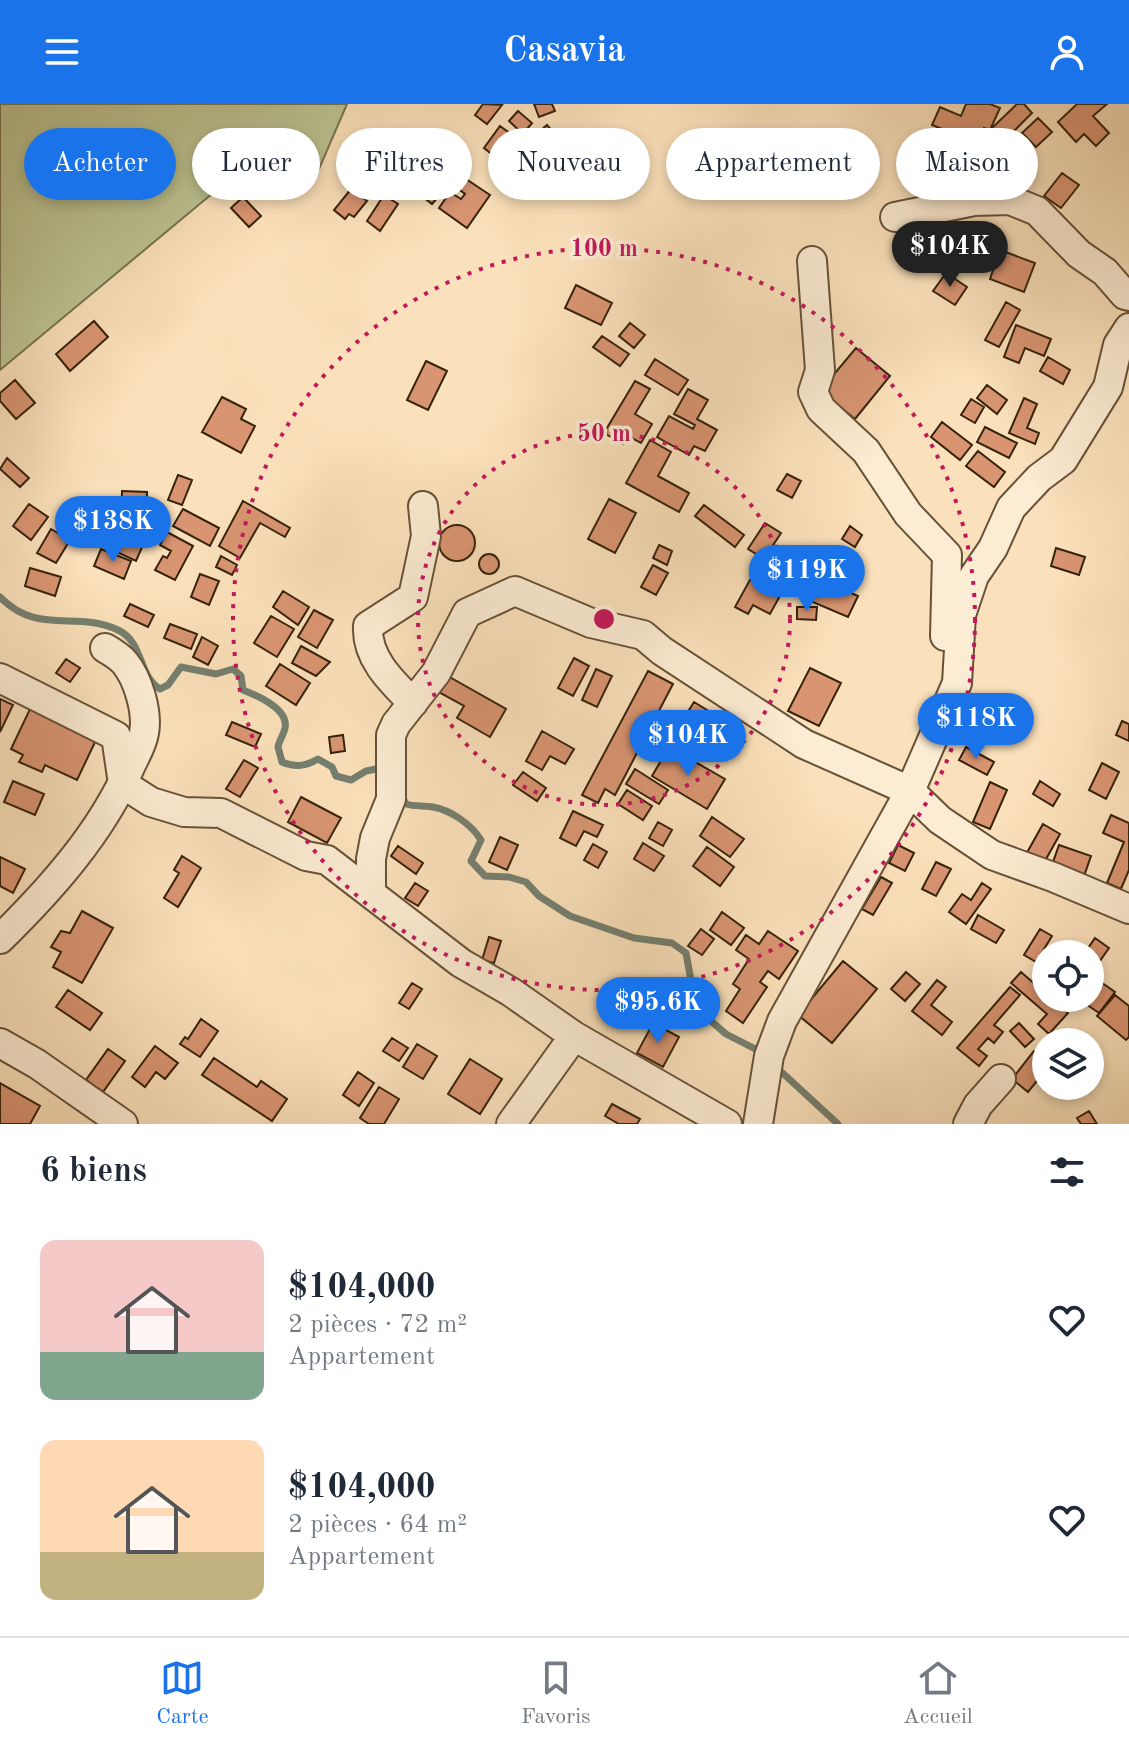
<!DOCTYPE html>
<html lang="fr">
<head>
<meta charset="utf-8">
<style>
  :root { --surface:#fff; --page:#f2f2f3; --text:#1f2937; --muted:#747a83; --line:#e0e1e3; --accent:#1a73e8 }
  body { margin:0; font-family:"Old Standard TT",serif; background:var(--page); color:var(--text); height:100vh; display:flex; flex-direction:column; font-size:30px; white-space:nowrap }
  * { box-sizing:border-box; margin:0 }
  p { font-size:26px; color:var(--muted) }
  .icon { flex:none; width:44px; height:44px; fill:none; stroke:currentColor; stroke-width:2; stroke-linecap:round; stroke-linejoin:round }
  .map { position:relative; height:1020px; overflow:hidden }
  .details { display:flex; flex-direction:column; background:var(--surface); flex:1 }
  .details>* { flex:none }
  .guide { position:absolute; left:24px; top:24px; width:1082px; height:72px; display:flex; gap:16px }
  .controls { position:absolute; left:1032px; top:836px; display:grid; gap:16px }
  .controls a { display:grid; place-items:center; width:72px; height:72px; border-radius:50%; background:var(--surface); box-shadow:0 4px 12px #0003; font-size:40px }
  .price { position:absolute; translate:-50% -68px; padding:0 18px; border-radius:28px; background:var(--accent); color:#fff; font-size:26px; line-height:52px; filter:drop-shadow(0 2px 4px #0008) }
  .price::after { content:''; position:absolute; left:50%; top:48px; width:24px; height:18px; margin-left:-12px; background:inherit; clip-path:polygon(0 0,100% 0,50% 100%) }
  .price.current { background:#222; color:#fff }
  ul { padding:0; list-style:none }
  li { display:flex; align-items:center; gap:24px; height:200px; padding:0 40px }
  li span { display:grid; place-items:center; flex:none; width:224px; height:160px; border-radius:16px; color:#555 }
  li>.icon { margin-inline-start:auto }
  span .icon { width:96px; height:96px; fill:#fffc; stroke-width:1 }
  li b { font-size:34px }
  h2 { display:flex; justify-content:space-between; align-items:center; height:96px; padding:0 40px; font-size:34px }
  .tag { padding:0 28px; border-radius:36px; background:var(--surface); box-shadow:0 4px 12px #0003; font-size:28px; line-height:72px }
  .tag.current { background:var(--accent); color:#fff }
  header { display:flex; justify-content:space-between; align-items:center; height:104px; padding:0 40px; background:var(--accent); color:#fff; font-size:36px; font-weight:800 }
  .menu { display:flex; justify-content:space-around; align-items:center; height:112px; border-top:2px solid var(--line); background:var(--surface); font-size:22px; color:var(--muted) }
  .menu a { display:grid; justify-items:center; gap:4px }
  .menu .current { color:var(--accent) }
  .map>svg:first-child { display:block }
</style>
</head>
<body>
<header><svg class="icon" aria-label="menu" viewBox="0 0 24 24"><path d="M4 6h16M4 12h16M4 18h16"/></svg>Casavia<svg class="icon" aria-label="person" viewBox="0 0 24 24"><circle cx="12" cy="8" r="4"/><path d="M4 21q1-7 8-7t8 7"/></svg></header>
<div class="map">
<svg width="1129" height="1020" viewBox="0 0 1129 1020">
  <rect width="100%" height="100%" fill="#fbe1bb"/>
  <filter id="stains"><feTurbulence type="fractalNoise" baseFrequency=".0025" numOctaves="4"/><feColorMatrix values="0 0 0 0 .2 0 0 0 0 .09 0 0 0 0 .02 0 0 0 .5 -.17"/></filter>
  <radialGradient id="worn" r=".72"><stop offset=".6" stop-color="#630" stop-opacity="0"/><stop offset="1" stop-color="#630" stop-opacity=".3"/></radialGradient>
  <!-- green -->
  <path fill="#bcc392" stroke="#79734f" stroke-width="2" d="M0,0H347L316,72L272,40L0,266Z"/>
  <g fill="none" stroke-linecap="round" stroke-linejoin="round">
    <!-- stream -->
    <path stroke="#757f6f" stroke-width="7" d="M0,493C38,532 76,506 118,526C144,538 138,572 160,585L168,581L181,563L216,570L233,565L241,572L243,586C258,592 289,605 285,624C284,630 279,637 278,643L282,658C296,664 306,662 318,655L332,663L336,672L351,676L366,667L386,663
      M401,690L406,700C416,703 423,701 433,703C451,706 472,721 481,736L471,757L485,772L509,773L526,778L539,792L570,812L634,834L672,839L686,849L696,904L726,930L765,950
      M775,962L838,1020"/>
  </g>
  <!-- building -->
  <path fill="#d99572" stroke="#36230c" stroke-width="2" d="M483,0L502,1L487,20L475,11Z
    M534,0H552L555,7L539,13Z
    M966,0H990L1000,4L990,26L984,24L968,62L951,55V63L935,56L947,27L932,21L940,3L961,12Z
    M1017,0H1024L1032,9L1012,29L1027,45L1019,53L992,24Z
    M1077,0H1107L1093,12L1109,29L1096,42L1084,30L1076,38L1058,18Z
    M518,7L532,19L523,30L509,17Z
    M1038,14L1052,28L1036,43L1022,29Z
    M547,21L569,47L546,65L525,40Z
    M500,22L515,33L499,56L484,44Z
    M277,51L305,72L292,90L264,69Z
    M445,54L460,67L432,100L417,88Z
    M1062,69L1079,81L1061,104L1044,92Z
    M463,73L490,91L467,124L439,104L450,88L461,95L465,90L456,83Z
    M351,85L367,97L354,113L349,110L345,115L334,106Z
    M384,91L398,100L380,127L367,117Z
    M243,93L261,112L249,123L231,104Z
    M1000,146L1035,159L1024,188L990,175Z
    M946,169L967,183L955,201L933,187Z
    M576,181L612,199L601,221L565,204Z
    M1006,198L1020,206L999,243L985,236Z
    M94,217L108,233L70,267L56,250Z
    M630,219L645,231L634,244L619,232Z
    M1016,221L1051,235L1044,252L1025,244L1019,259L1004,253Z
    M602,232L629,250L620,262L593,243Z
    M856,244L890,272L855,315L820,287Z
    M1048,253L1070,266L1063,280L1040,267Z
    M655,255L688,276L678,291L645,271Z
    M426,257L447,267L428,306L407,296Z
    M15,276L35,299L16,315L0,297V289Z
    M635,277L650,285L635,310L652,320L641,339L628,332L623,340L604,329Z
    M987,281L1007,296L997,310L977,294Z
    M688,285L708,296L697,315L717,326L705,347L694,342L689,351L657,333L669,312L693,325L695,321L674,310Z
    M222,293L246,305L241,315L255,322L241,349L202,328Z
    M1024,294L1037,300L1027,324L1039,329L1035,340L1009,329Z
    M971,295L984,303L975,319L961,311Z
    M942,318L972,341L960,356L931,333Z
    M985,323L1017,339L1009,354L977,338Z
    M650,336L671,348L658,372L689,389L679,408L626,379Z
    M978,347L1005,368L994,383L966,362Z
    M7,354L29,374L20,383L0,365Z
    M787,370L801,377L792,394L777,386Z
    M178,371L192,376L182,401L168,396Z
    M122,387L147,388L146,424H121Z
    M609,395L636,409L615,449L588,435Z
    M243,397L290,424L285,433L260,419L240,454L219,442Z
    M29,400L48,413L31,436L13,422Z
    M704,401L744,431L735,443L695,412Z
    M183,405L219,424L210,442L173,422Z
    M72,410L92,422L83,437L63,425Z
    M765,419L781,429L764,455L748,445Z
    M439 439a18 18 0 1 1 36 0a18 18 0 1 1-36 0Z
    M850,422L862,431L855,443L842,435Z
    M51,425L70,436L56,459L37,449Z
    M110,427L143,441L136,457L104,442Z
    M167,428L193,442L175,476L155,466L163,452L167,454L171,447L160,441Z
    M659,441L672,447L667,461L653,454Z
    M1056,444L1085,453L1079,471L1051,462Z
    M101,445L131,457L124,475L94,462Z
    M479 460a10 10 0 1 1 20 0a10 10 0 1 1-20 0Z
    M221,452L237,461L232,471L216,463Z
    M779,452L812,473L801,489L768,468Z
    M827,454L853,465L844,486L858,492L848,513L808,496Z
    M653,461L668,469L656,491L641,483Z
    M30,464L61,473L55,492L25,482Z
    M200,470L219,477L209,501L191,493Z
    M751,474L781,490L770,510L753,501L748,510L735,503Z
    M283,487L309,503L298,521L273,503Z
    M130,500L154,511L148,523L124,512Z
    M797,503H817L816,516L797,515Z
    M314,506L333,516L317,544L298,533Z
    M271,512L294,525L277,553L254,539Z
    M170,520L197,530L191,545L164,534Z
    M202,533L218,542L208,561L193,553Z
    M301,542L330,558L316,572L292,559Z
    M574,554L589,562L573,592L558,584Z
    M66,555L80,564L70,578L56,569Z
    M280,560L310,579L296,601L266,582Z
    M810,564L841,579L819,622L788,607Z
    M596,565L612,572L597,603L582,596Z
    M648,567L673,580L615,691L605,685L598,699L582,691Z
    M446,571L506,605L490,633L457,614L464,602L437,587Z
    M0,595L13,601L0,628Z
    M694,598L725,617L700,656L685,646L699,623L684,614Z
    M30,605L96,636L77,676L45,661L42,668L19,658L23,651L11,645Z
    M1122,617L1129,620V637L1116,631Z
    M232,618L261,630L255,643L226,631Z
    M542,627L574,645L565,660L550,652L542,666L526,657Z
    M343,631L345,647L331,649L329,633Z
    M669,643L725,675L707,705L652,672Z
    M966,643L994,658L987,671L959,656Z
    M244,656L258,664L240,693L226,685Z
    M1102,659L1119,668L1106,695L1089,686Z
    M635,665L668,686L659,700L626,680Z
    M523,668L546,684L537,697L513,681Z
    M13,677L44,690L35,711L4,698Z
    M1040,677L1060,690L1053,702L1033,690Z
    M990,678L1007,686L990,725L973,718Z
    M627,686L652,702L643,716L618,700Z
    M301,693L341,714L327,739L288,718Z
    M573,707L603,721L597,733L584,727L576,742L560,734Z
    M1111,711L1129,719V766L1121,785L1107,779L1124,738L1103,729Z
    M712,713L744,735L730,753L700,732Z
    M658,718L672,726L663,742L649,734Z
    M1043,720L1060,730L1041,764L1024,754Z
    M500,733L518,741L507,766L489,758Z
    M643,739L664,752L654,767L634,755Z
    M593,740L607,748L598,764L584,756Z
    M898,741L914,749L905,767L889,759Z
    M1059,741L1091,752L1084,772L1052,761Z
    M398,742L423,759L416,770L391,752Z
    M707,743L734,763L720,782L693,762Z
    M182,752L201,764L178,803L164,794L179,769L174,766Z
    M0,753L25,765L13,789L0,782Z
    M936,758L951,765L936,792L922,785Z
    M881,773L892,779L873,811L862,805Z
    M415,779L428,787L418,802L405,794Z
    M982,779L991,785L966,820L949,808L962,790L971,796Z
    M82,807L113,824L82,879L53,863L61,848L51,843L61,827L70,829Z
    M722,808L744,824L731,841L710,826Z
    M978,811L1004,826L996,839L971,825Z
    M701,825L714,835L702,851L688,842Z
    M1040,825L1052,832L1036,858L1024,851Z
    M768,827L798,847L779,875L768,867L760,878L767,883L743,919L726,907L740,885L733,880L749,855L736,846L746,831L759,840Z
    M489,833L501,837L494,859L482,856Z
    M1095,834L1109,844L1090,871V850H1084Z
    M843,857L877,885L832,939L798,911Z
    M906,868L920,880L905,897L891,885Z
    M1021,868L1046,890V894H1051L1068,909L1049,930L1038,920L1047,910L1011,879Z
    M1095,874L1115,888L1099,909L1080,896L1090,894V881Z
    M937,876L946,883L931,901L952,918L942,931L912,907Z
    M412,879L422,885L409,905L399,899Z
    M1010,883L1020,891L994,921L1003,928L994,939L988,934L978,945L987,952L979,962L957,944Z
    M68,886L102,909L90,926L56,903Z
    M1115,891L1129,902V933L1126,936L1097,912Z
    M201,915L218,927L200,953L180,940L185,933L188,935Z
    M653,919L679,933L663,963L637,949Z
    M1019,919L1034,935L1025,943L1010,927Z
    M392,934L408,944L399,957L383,947Z
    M417,940L437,952L423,975L403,963Z
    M155,942L178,959L165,975L156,968L145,983L132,973Z
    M108,945L125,957L103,988L86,976Z
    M1034,947L1046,957V966L1028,988L1012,975Z
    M214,954L257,983L261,977L287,995L272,1017L202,971Z
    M470,955L502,975L480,1010L448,990Z
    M358,968L374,979L359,1002L343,991Z
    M0,979L40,1002L30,1020H0Z
    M379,983L399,995L384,1020H369L360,1014Z
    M612,1000L640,1015L637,1020H619L605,1012Z
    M1089,1007L1097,1020H1081L1077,1014Z"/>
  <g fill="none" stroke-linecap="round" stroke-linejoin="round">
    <defs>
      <path id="minor" d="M895,113L974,97L1010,96L1037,107L1079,150L1105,168L1125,191L1129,192
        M812,157L820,266L813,288L821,305L866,347L908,410L947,451L945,532
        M0,574L116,632L123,680L151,698L184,708L221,709L306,752L327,756L461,859L511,888L574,932L727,1020
        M413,599C392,578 366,554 368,522L413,493L426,432L423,402
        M371,789V755L375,734L391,695V631L396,620L436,569L467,509L515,487L591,519L643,531L662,547L804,640L910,687L940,716L992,751L1053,773L1129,805
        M0,835C51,785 101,729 130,663C135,652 142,641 144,629C148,608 138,575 125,559C120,553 112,548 105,544
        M0,939L37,960L123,1020
        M511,1020L574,932
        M758,1020L769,952L782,917L910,687L957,579L961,511L974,472L993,444L1011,404L1039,374L1063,356L1108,283L1118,241L1129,224
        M968,1020L978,1001L1001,975"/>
    </defs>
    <!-- minor casing -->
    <use href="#minor" stroke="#675238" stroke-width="32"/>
    <!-- minor -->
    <use href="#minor" stroke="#fcecd3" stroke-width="28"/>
  </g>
  <!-- distance rings -->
  <g fill="none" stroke="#c2185b" stroke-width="4" stroke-dasharray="4 8">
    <circle cx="604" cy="515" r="186"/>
    <circle cx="604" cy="515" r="371"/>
  </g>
  <circle cx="604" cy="515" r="12" fill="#c2185b" stroke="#fcecd3" stroke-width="4"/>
  <g font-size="24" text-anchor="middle" font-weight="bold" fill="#c2185b" stroke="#fcecd3" stroke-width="7" stroke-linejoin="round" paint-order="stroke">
    <text x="604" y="152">100 m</text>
    <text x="604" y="337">50 m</text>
  </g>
  <rect width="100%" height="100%" filter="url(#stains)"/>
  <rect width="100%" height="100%" fill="url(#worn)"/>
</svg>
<div class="controls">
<a><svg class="icon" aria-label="locate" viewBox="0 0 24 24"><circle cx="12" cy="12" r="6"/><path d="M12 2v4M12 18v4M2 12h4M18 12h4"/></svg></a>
<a><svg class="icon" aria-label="layers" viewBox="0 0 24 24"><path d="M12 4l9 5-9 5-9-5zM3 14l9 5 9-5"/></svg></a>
</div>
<b class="price current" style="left:950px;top:185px">$104K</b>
<b class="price" style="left:113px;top:460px">$138K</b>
<b class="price" style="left:807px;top:509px">$119K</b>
<b class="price" style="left:976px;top:657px">$118K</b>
<b class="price" style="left:688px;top:674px">$104K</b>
<b class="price" style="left:658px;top:941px">$95.6K</b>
<div class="guide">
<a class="tag current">Acheter</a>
<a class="tag">Louer</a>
<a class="tag">Filtres</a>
<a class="tag">Nouveau</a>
<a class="tag">Appartement</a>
<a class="tag">Maison</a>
</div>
</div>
<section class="details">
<h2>6 biens<svg class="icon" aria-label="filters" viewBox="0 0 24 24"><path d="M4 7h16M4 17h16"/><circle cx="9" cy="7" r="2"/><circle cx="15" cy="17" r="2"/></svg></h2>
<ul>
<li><span style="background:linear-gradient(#f6c9c9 70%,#7fa58c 0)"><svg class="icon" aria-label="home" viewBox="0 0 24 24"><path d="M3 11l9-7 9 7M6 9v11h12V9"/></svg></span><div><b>$104,000</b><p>2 pièces · 72 m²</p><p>Appartement</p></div><svg class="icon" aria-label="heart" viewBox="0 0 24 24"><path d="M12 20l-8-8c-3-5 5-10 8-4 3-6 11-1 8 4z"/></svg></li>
<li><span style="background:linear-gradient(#ffd9b3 70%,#c2b280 0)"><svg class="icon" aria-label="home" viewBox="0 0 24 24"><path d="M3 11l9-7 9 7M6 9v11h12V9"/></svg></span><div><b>$104,000</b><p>2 pièces · 64 m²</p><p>Appartement</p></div><svg class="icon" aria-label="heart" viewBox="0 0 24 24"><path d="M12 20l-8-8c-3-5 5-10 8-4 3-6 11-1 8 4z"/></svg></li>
</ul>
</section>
<nav class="menu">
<a class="current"><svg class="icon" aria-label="map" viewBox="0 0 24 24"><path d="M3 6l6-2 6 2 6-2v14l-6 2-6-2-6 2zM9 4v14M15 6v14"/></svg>Carte</a>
<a><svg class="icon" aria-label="saved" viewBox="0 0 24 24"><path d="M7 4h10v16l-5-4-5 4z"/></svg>Favoris</a>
<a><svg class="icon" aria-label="home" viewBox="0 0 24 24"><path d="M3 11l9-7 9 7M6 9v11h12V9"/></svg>Accueil</a>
</nav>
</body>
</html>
